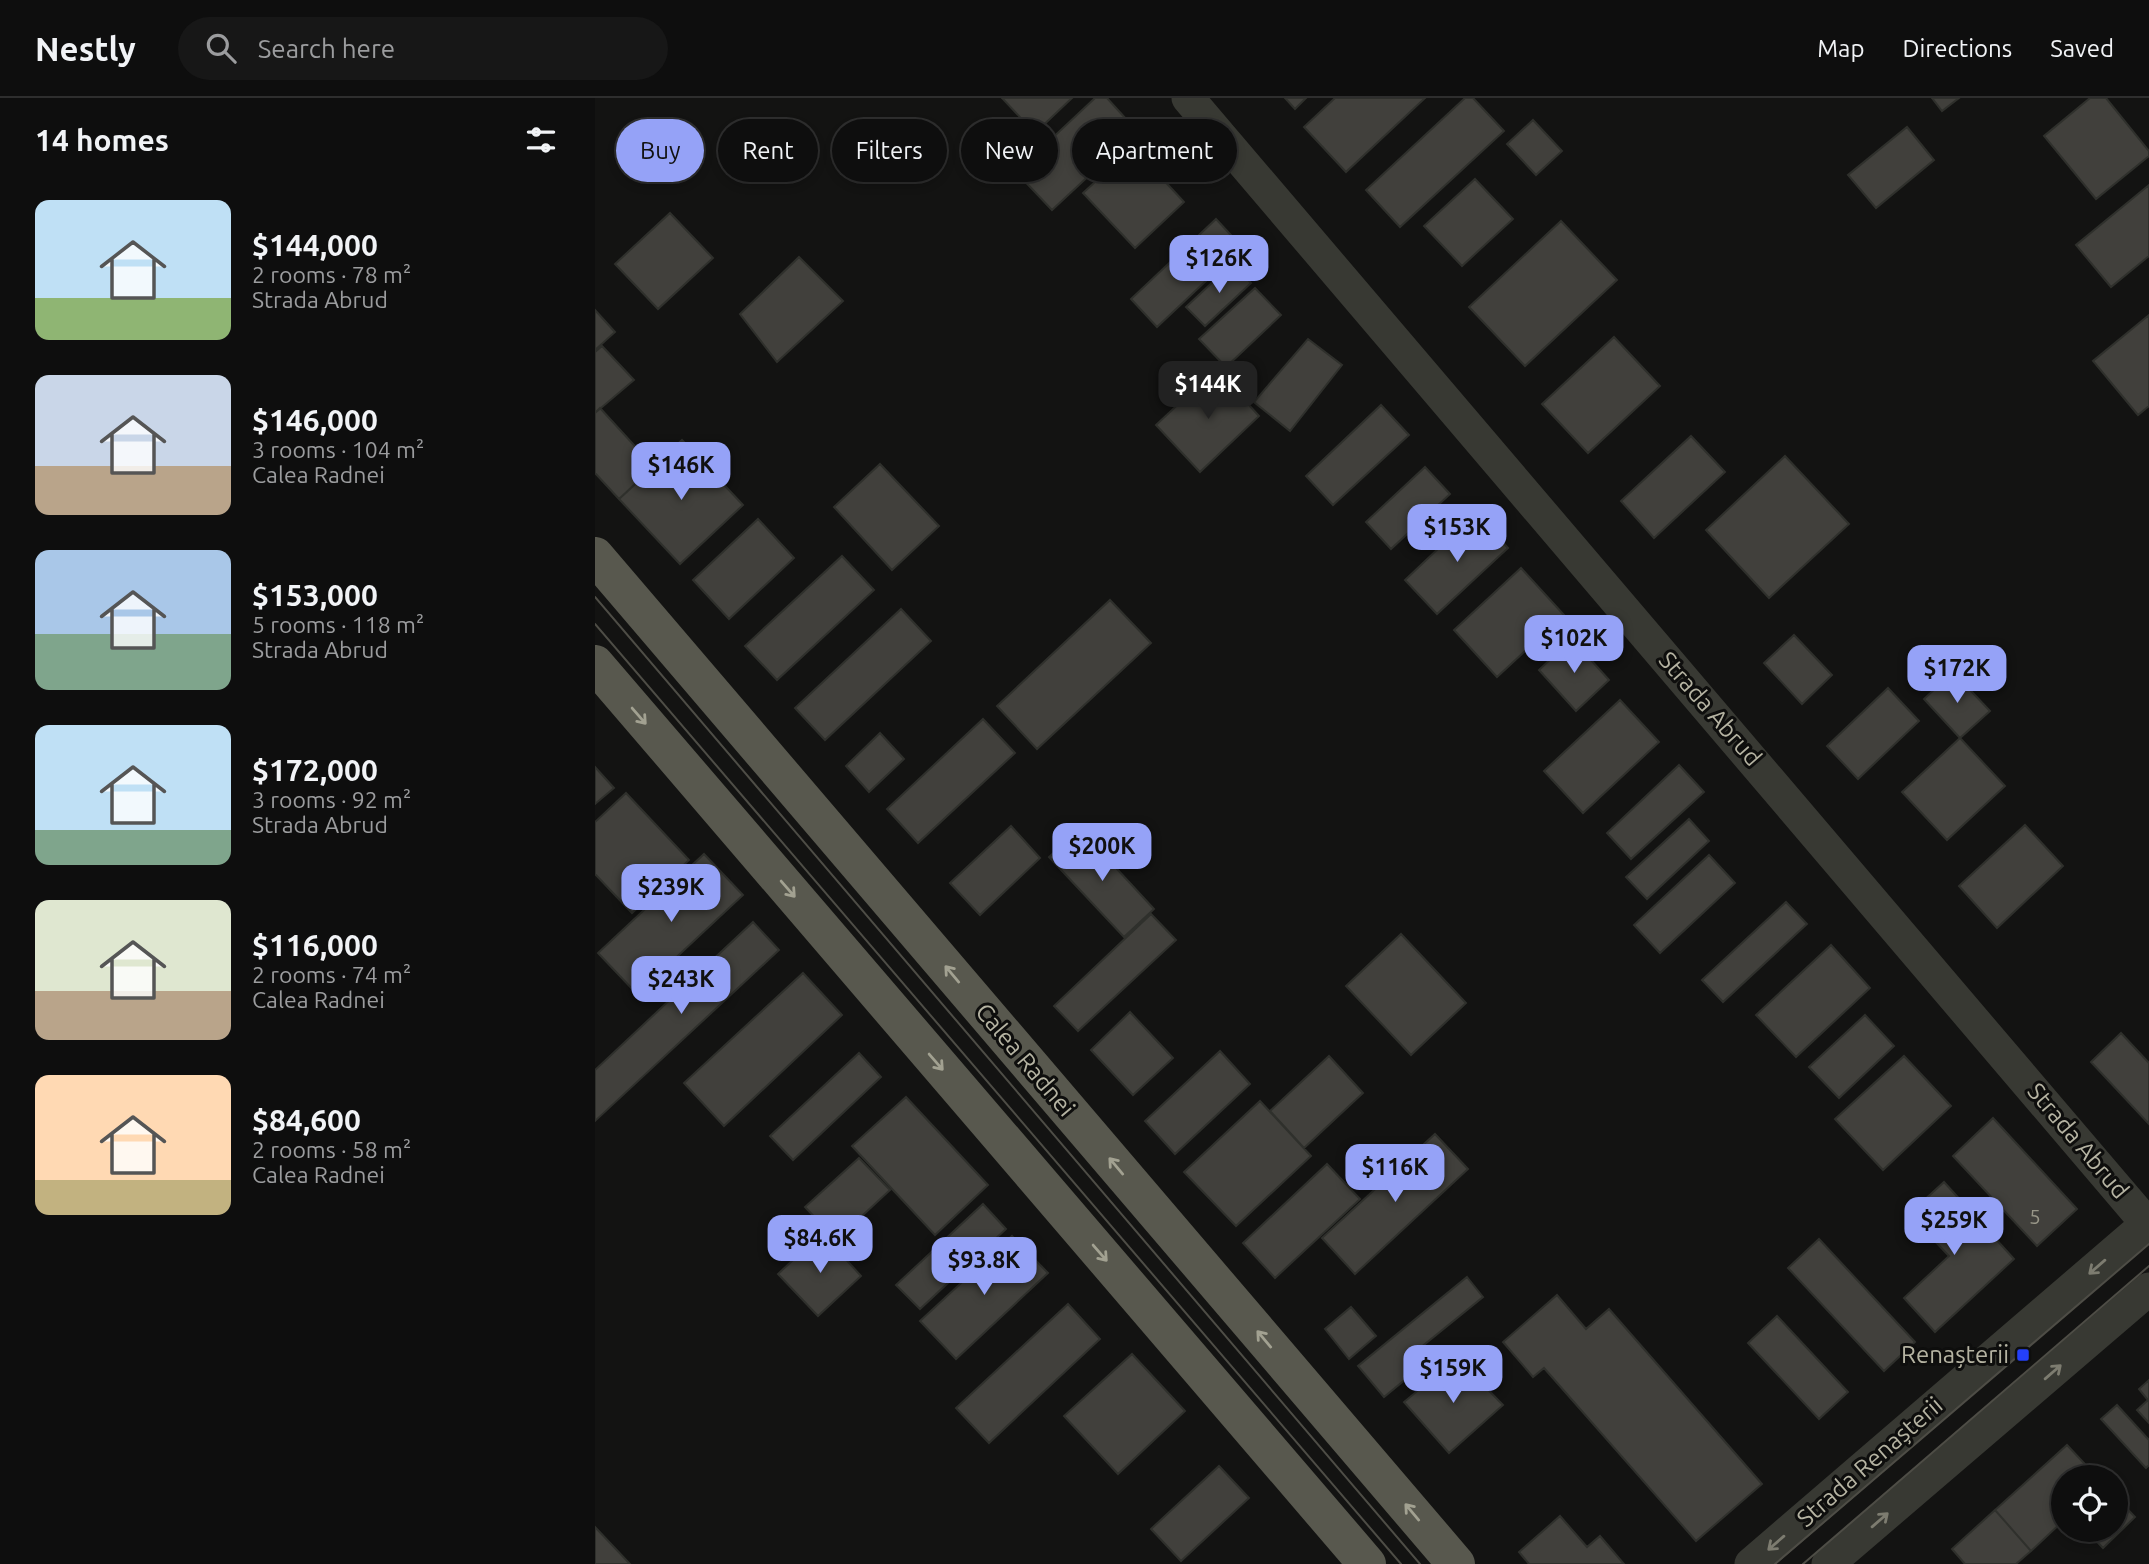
<!DOCTYPE html>
<html lang="en">
<head>
<meta charset="utf-8">
<style>
  :root { --surface:#0e0e0e; --page:#171717; --text:#f1f3f6; --muted:#9b9c9e; --line:#2e2e2e; --accent:#95a2f7 }
  body { margin:0; font-family:Ubuntu,sans-serif; background:var(--page); color:var(--text); height:100vh; display:flex; flex-direction:column; font-size:26px; white-space:nowrap }
  * { box-sizing:border-box; margin:0 }
  p { font-size:23px; color:var(--muted) }
  .icon { flex:none; width:38px; height:38px; fill:none; stroke:currentColor; stroke-width:2; stroke-linecap:round; stroke-linejoin:round }
  .map { position:relative; flex:1; overflow:hidden }
  .sheet { display:flex; flex-direction:column; background:var(--surface); width:595px }
  .sheet>* { flex:none }
  .guide { position:absolute; left:21px; top:21px; width:665px; height:63px; display:flex; gap:14px }
  .tools { position:absolute; left:1456px; top:1367px; display:grid; gap:14px }
  .tools a { display:grid; place-items:center; width:77px; height:77px; border-radius:50%; background:var(--surface); box-shadow:0 4px 10px #0003,0 0 0 2px var(--line); font-size:35px }
  .price { position:absolute; translate:-50% -60px; padding:0 16px; border-radius:14px; background:var(--accent); color:#111; font-size:23px; line-height:46px; filter:drop-shadow(0 2px 4px #0008) }
  .price::after { content:''; position:absolute; left:50%; top:42px; width:21px; height:16px; margin-left:-10px; background:inherit; clip-path:polygon(0 0,100% 0,50% 100%) }
  .price.active { background:#222; color:#fff }
  ul { padding:0; list-style:none }
  li { display:flex; align-items:center; gap:21px; height:175px; padding:0 35px }
  li span { display:grid; place-items:center; flex:none; width:196px; height:140px; border-radius:14px; color:#555 }
  li>.icon { margin-inline-start:auto }
  span .icon { width:84px; height:84px; fill:#fffc; stroke-width:1 }
  li b { font-size:30px }
  h2 { display:flex; justify-content:space-between; align-items:center; height:84px; padding:0 35px; font-size:30px }
  .tag { padding:0 24px; border-radius:32px; background:var(--surface); box-shadow:0 4px 10px #0003,0 0 0 2px var(--line); font-size:24px; line-height:63px }
  .tag.active { background:var(--accent); color:#111 }
  header { display:flex; align-items:center; gap:42px; box-sizing:border-box; height:98px; padding:0 35px; background:var(--surface); border-bottom:2px solid var(--line) }
  header strong { font-size:33px }
  nav { display:flex; gap:38px; margin-inline-start:auto; font-size:24px }
  .search { width:490px; height:63px; background:var(--page); display:flex; align-items:center; gap:18px; box-sizing:border-box; padding:0 24px; border-radius:38px; color:var(--muted); font-size:26px }
  main { display:flex; flex:1; min-height:0 }
  .map>svg:first-child { display:block }
</style>
</head>
<body>
<header>
<strong>Nestly</strong>
<div class="search"><svg class="icon" aria-label="search" viewBox="0 0 24 24"><circle cx="10" cy="10" r="6"/><path d="M15 15l6 6"/></svg>Search here</div>
<nav><a>Map</a><a>Directions</a><a>Saved</a></nav>
</header>
<main>
<section class="sheet">
<h2>14 homes<svg class="icon" aria-label="filters" viewBox="0 0 24 24"><path d="M4 7h16M4 17h16"/><circle cx="9" cy="7" r="2"/><circle cx="15" cy="17" r="2"/></svg></h2>
<ul>
<li><span style="background:linear-gradient(#bfe0f5 70%,#8fb573 0)"><svg class="icon" aria-label="home" viewBox="0 0 24 24"><path d="M3 11l9-7 9 7M6 9v11h12V9"/></svg></span><div><b>$144,000</b><p>2 rooms · 78 m²</p><p>Strada Abrud</p></div></li>
<li><span style="background:linear-gradient(#c9d6e8 65%,#b9a48a 0)"><svg class="icon" aria-label="home" viewBox="0 0 24 24"><path d="M3 11l9-7 9 7M6 9v11h12V9"/></svg></span><div><b>$146,000</b><p>3 rooms · 104 m²</p><p>Calea Radnei</p></div></li>
<li><span style="background:linear-gradient(#a9c7e8 60%,#7fa58c 0)"><svg class="icon" aria-label="home" viewBox="0 0 24 24"><path d="M3 11l9-7 9 7M6 9v11h12V9"/></svg></span><div><b>$153,000</b><p>5 rooms · 118 m²</p><p>Strada Abrud</p></div></li>
<li><span style="background:linear-gradient(#bfe0f5 75%,#7fa58c 0)"><svg class="icon" aria-label="home" viewBox="0 0 24 24"><path d="M3 11l9-7 9 7M6 9v11h12V9"/></svg></span><div><b>$172,000</b><p>3 rooms · 92 m²</p><p>Strada Abrud</p></div></li>
<li><span style="background:linear-gradient(#dfe7d0 65%,#b9a48a 0)"><svg class="icon" aria-label="home" viewBox="0 0 24 24"><path d="M3 11l9-7 9 7M6 9v11h12V9"/></svg></span><div><b>$116,000</b><p>2 rooms · 74 m²</p><p>Calea Radnei</p></div></li>
<li><span style="background:linear-gradient(#ffd9b3 75%,#c2b280 0)"><svg class="icon" aria-label="home" viewBox="0 0 24 24"><path d="M3 11l9-7 9 7M6 9v11h12V9"/></svg></span><div><b>$84,600</b><p>2 rooms · 58 m²</p><p>Calea Radnei</p></div></li>
</ul>
</section>
<div class="map">
<svg width="1554" height="1466" viewBox="0 0 1554 1466">
  <rect width="100%" height="100%" fill="#131312"/>
  <!-- building -->
  <path fill="#41403c" stroke="#2f302c" stroke-width="2" d="M407,0H477L440,35Z
    M500,0H512L542,33L457,112L421,74Z
    M690,0H711L700,11Z
    M740,0H830L751,74L709,29Z
    M870,0H878L909,33L805,129L771,92Z
    M1337,0H1364L1347,13Z
    M1495,0H1511L1554,53V58L1501,101L1449,38Z
    M938,22L967,53L941,77L912,46Z
    M1312,29L1339,62L1281,110L1253,77Z
    M538,49L589,104L540,150L488,95Z
    M880,81L918,121L867,168L829,128Z
    M1554,87V158L1516,189L1481,147Z
    M75,115L118,160L63,211L20,166Z
    M621,121L647,149L562,229L536,201Z
    M966,123L1022,182L930,268L874,209Z
    M204,159L248,203L182,264L145,216Z
    M638,165L656,185L610,228L591,209Z
    M660,190L686,217L631,269L604,241Z
    M0,212L20,234L0,252Z
    M1554,217V308L1543,317L1498,263Z
    M1019,239L1065,288L993,355L947,306Z
    M713,241L747,267L695,333L659,304Z
    M7,248L39,282L0,315V254Z
    M621,271L664,318L605,374L561,327Z
    M786,307L814,337L738,407L711,378Z
    M5,310L59,369L24,401L0,375V315Z
    M1096,338L1130,374L1059,440L1026,403Z
    M87,342L148,407L85,466L24,401Z
    M1190,358L1254,426L1174,500L1111,432Z
    M285,366L344,428L297,472L239,409Z
    M830,369L855,396L796,451L771,424Z
    M881,415L913,450L842,516L810,482Z
    M163,421L199,460L134,521L98,482Z
    M247,458L279,492L182,582L150,548Z
    M926,470L969,517L902,579L859,532Z
    M515,502L556,545L442,651L402,608Z
    M306,511L336,543L230,642L200,610Z
    M1199,537L1237,577L1207,606L1169,565Z
    M977,541L1014,582L981,613L944,572Z
    M1358,574L1395,613L1365,640L1329,601Z
    M1293,590L1324,623L1263,681L1232,648Z
    M1025,602L1064,644L988,715L949,673Z
    M388,621L420,655L323,745L292,711Z
    M285,635L309,661L274,694L251,668Z
    M1365,640L1410,688L1352,742L1307,694Z
    M1084,667L1109,694L1036,761L1012,735Z
    M0,669L19,690L0,706Z
    M31,695L94,762L37,815L0,776V724Z
    M1094,721L1114,743L1052,801L1031,779Z
    M1430,727L1468,768L1402,830L1364,788Z
    M416,728L445,760L385,817L355,785Z
    M485,731L559,811L529,839L454,759Z
    M109,756L148,797L42,896L3,855Z
    M1114,757L1140,785L1065,855L1039,827Z
    M1191,804L1212,826L1128,904L1107,882Z
    M556,816L581,842L483,933L459,908Z
    M158,824L184,852L0,1023V972Z
    M806,836L871,905L816,957L751,888Z
    M1236,847L1275,890L1201,959L1161,917Z
    M208,875L247,917L129,1028L89,985Z
    M535,914L578,960L538,997L496,952Z
    M1270,917L1299,948L1244,1000L1214,969Z
    M1526,935L1554,965V1026L1496,964Z
    M625,953L655,986L580,1056L550,1023Z
    M264,955L286,979L198,1062L175,1038Z
    M734,958L768,995L709,1050L675,1013Z
    M1309,958L1356,1008L1288,1072L1240,1021Z
    M311,999L393,1087L340,1137L257,1048Z
    M665,1003L716,1058L641,1128L589,1074Z
    M1398,1020L1482,1111L1442,1148L1358,1058Z
    M840,1036L873,1071L760,1176L727,1140Z
    M264,1060L295,1092L241,1142L210,1109Z
    M732,1066L765,1101L680,1180L648,1145Z
    M1349,1084L1419,1161L1340,1234L1309,1200L1354,1158L1314,1116Z
    M388,1106L411,1131L325,1211L301,1187Z
    M227,1135L266,1178L223,1218L183,1176Z
    M417,1138L453,1175L361,1261L325,1223Z
    M1224,1141L1320,1244L1289,1273L1193,1170Z
    M872,1179L888,1199L814,1259L823,1271L789,1299L763,1268Z
    M962,1197L991,1231L1014,1211L1167,1386L1101,1443L949,1270L938,1279L908,1244Z
    M473,1206L505,1241L394,1345L361,1310Z
    M756,1209L781,1238L754,1261L730,1231Z
    M1182,1218L1253,1294L1224,1321L1153,1245Z
    M537,1256L590,1313L523,1376L469,1318Z
    M862,1260L908,1307L854,1355L809,1304Z
    M1554,1282V1325L1542,1312L1553,1302L1544,1291Z
    M1522,1307L1554,1342V1367L1551,1370L1506,1321Z
    M1472,1347L1502,1379H1468V1423L1436,1453L1400,1412Z
    M624,1368L654,1400L586,1463L556,1431Z
    M1521,1399L1540,1419L1508,1450L1491,1432H1521Z
    M1400,1412L1436,1453L1421,1466H1370L1357,1451Z
    M965,1418L992,1449L1005,1438L1029,1466H934L924,1454Z
    M0,1429L35,1466H0Z"/>
  <g fill="none" stroke-linecap="round" stroke-linejoin="round">
    <!-- minor -->
    <path stroke="#383933" stroke-width="33" d="M593,0L1554,1128
      M1156,1466L1554,1124
      M1233,1466L1554,1191"/>
    <!-- major -->
    <path stroke="#58584e" stroke-width="38" d="M0,458L861,1466
      M0,566L772,1466"/>
    <!-- tram -->
    <path stroke="#4e4d46" stroke-width="2" d="M0,499L825,1466
      M0,526L806,1466
      M1180,1466L1554,1146
      M1208,1466L1554,1168"/>
  </g>
  <!-- one-way arrows -->
  <defs><path id="oneway-shaft" d="M-6 0H5M1.5-3L5.5 0L1.5 3" fill="none" stroke-width="1.6" stroke-linecap="round" stroke-linejoin="round" transform="scale(1.75)"/></defs>
  <g stroke="#a2a191">
    <use href="#oneway-shaft" transform="translate(44 618) rotate(49)"/>
    <use href="#oneway-shaft" transform="translate(193 791) rotate(49)"/>
    <use href="#oneway-shaft" transform="translate(357 876) rotate(-130)"/>
    <use href="#oneway-shaft" transform="translate(341 964) rotate(49)"/>
    <use href="#oneway-shaft" transform="translate(521 1068) rotate(-130)"/>
    <use href="#oneway-shaft" transform="translate(505 1155) rotate(49)"/>
    <use href="#oneway-shaft" transform="translate(669 1241) rotate(-130)"/>
    <use href="#oneway-shaft" transform="translate(817 1414) rotate(-130)"/>
  </g>
  <g stroke="#7d7c70">
    <use href="#oneway-shaft" transform="translate(1502 1169) rotate(139)"/>
    <use href="#oneway-shaft" transform="translate(1458 1274) rotate(-41)"/>
    <use href="#oneway-shaft" transform="translate(1285 1422) rotate(-41)"/>
    <use href="#oneway-shaft" transform="translate(1181 1445) rotate(139)"/>
  </g>
  <!-- markers -->
  <rect fill="#2440f9" stroke="#0e0e0d" stroke-width="2.5" x="1421" y="1250" width="14" height="14" rx="3.5"/>
  <g text-anchor="middle" stroke-width="6" stroke-linejoin="round" paint-order="stroke">
    <!-- number labels -->
    <g font-size="21" fill="#989688">
      <text x="1440" y="1126">5</text>
    </g>
    <!-- street labels -->
    <g font-size="24" fill="#b5b3a2" stroke="#0e0e0d">
      <text transform="translate(1115 611) rotate(49)" y="8">Strada Abrud</text>
      <text transform="translate(430 962) rotate(50)" y="8">Calea Radnei</text>
      <text transform="translate(1483 1043) rotate(50)" y="8">Strada Abrud</text>
      <text transform="translate(1275 1364) rotate(-41)" y="8">Strada Renașterii</text>
    </g>
    <!-- poi labels -->
    <g font-size="24" fill="#b5b3a2" stroke="#0e0e0d" text-anchor="end">
      <text x="1414" y="1265">Renașterii</text>
    </g>
  </g>
</svg>
<div class="tools">
<a><svg class="icon" aria-label="locate" viewBox="0 0 24 24"><circle cx="12" cy="12" r="6"/><path d="M12 2v4M12 18v4M2 12h4M18 12h4"/></svg></a>
</div>
<b class="price" style="left:624px;top:197px">$126K</b>
<b class="price active" style="left:613px;top:323px">$144K</b>
<b class="price" style="left:86px;top:404px">$146K</b>
<b class="price" style="left:862px;top:466px">$153K</b>
<b class="price" style="left:979px;top:577px">$102K</b>
<b class="price" style="left:1362px;top:607px">$172K</b>
<b class="price" style="left:507px;top:785px">$200K</b>
<b class="price" style="left:76px;top:826px">$239K</b>
<b class="price" style="left:86px;top:918px">$243K</b>
<b class="price" style="left:800px;top:1106px">$116K</b>
<b class="price" style="left:1359px;top:1159px">$259K</b>
<b class="price" style="left:225px;top:1177px">$84.6K</b>
<b class="price" style="left:389px;top:1199px">$93.8K</b>
<b class="price" style="left:858px;top:1307px">$159K</b>
<div class="guide">
<a class="tag active">Buy</a>
<a class="tag">Rent</a>
<a class="tag">Filters</a>
<a class="tag">New</a>
<a class="tag">Apartment</a>
</div>
</div>
</main>
</body>
</html>
